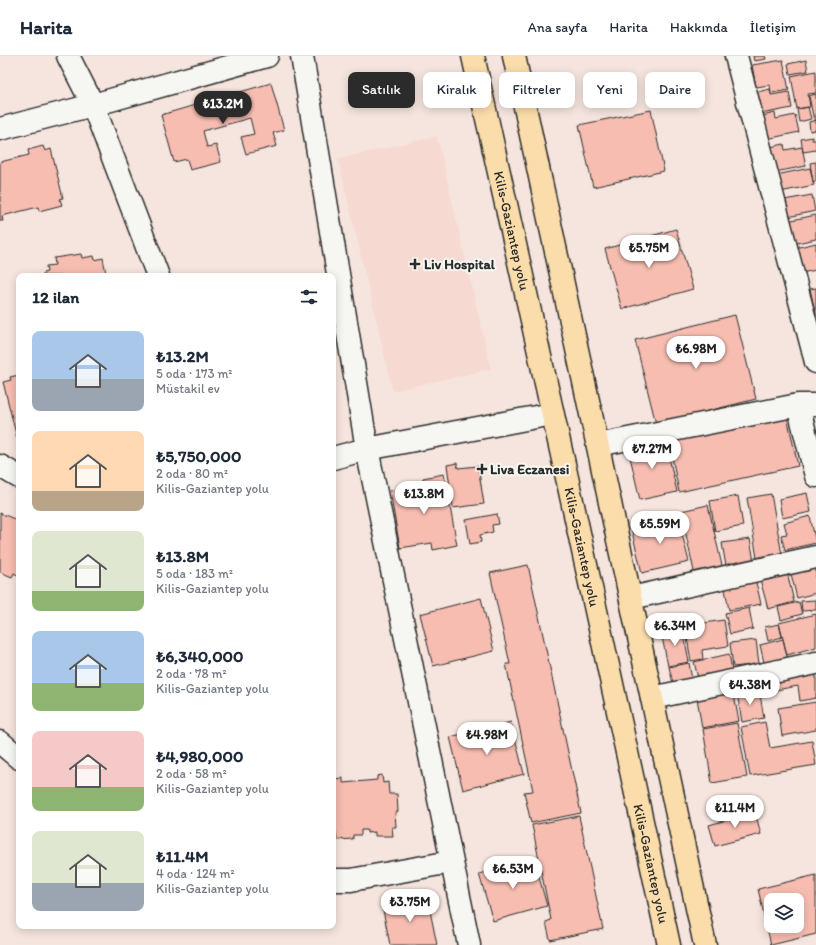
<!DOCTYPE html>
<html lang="tr">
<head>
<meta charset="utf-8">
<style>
  :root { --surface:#fff; --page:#f6f6f7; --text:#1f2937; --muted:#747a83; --line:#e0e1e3; --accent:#2b2b2b }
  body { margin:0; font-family:Itim,sans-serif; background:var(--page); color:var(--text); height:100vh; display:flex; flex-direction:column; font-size:15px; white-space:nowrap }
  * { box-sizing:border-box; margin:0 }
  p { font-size:13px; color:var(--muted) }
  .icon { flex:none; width:22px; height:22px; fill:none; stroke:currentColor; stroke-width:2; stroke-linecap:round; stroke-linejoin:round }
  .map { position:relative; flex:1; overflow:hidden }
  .drawer { position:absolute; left:16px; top:217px; width:320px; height:656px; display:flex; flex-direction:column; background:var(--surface); border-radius:8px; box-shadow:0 2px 10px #0003 }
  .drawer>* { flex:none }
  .top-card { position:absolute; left:348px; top:16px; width:380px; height:36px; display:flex; gap:8px }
  .buttons { position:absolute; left:764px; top:837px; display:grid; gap:8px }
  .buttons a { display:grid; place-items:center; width:40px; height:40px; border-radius:8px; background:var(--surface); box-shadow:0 2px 10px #0003; font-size:20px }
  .price { position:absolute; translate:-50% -34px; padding:0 9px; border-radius:14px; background:#fff; color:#222; font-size:13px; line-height:26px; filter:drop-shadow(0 1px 2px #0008) }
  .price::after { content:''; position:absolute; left:50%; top:24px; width:12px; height:9px; margin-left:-6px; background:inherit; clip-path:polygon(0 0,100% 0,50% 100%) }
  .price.current { background:var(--accent); color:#fff }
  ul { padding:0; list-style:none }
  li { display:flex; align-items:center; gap:12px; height:100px; padding:0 16px }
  li span { display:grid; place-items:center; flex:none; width:112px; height:80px; border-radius:8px; color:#555 }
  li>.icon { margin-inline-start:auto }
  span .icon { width:48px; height:48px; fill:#fffc; stroke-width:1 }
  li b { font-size:17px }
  h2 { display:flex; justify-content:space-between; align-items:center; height:48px; padding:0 16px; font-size:17px }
  .chip { padding:0 14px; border-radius:8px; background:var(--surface); box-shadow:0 2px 10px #0003; font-size:14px; line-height:36px }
  .chip.current { background:var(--accent); color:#fff }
  header { display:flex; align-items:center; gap:24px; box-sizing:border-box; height:56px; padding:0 20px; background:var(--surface); border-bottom:1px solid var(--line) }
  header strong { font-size:19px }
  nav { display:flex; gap:22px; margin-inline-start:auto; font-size:14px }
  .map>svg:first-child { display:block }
</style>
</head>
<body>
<header>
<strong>Harita</strong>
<nav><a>Ana sayfa</a><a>Harita</a><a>Hakkında</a><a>İletişim</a></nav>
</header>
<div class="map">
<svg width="816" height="889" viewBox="0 0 816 889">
  <rect width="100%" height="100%" fill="#f6e5de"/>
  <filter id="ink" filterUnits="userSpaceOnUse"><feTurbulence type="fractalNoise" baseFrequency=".025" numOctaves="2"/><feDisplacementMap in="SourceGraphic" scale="8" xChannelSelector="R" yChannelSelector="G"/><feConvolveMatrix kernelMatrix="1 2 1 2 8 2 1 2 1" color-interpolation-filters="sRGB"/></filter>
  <g filter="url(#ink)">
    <!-- built -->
    <path fill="#f6d9d0" d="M437,80L491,313L393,335L338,103Z"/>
    <!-- building -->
    <path fill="#f7bdb1" stroke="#2b2b2b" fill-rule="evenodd" d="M753,0H765L766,3L754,5Z
      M783,4L789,34L771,37L770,29L756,31L752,9Z
      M806,4L808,15L790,18L788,8Z
      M816,15V37L808,38L810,51L797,53L791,20Z
      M271,27L284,74L273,77L277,90L246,98L241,81L254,78L250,62L203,75L207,91L216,89L221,106L190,114L187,103L174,106L161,59Z
      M770,33L771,39L789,36L792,52L761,58L757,36Z
      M816,38V64L814,65L809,40Z
      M808,51L811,63L799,66L797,53Z
      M651,54L664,115L593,131L579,69Z
      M775,57L776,63L795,59L799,76L767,83L762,60Z
      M816,64V74L810,75L809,66Z
      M812,81V84H816V94L803,96L801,83Z
      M784,88L785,94L802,91L806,110L775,116L770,91Z
      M43,90L45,95L51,93L63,142L60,143L62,149L39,155L38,151L2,160L3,165H0V106L29,99L28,94Z
      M816,106V125L813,126L810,107Z
      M810,112L814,129L780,136L776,119Z
      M812,139L815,155L788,161L784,144Z
      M816,159V183L792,188L787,165Z
      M676,173L693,233L622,253L605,193Z
      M816,187V214L801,217L795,192Z
      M81,198L82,202L94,200L95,204L103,202L106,218L102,219L103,220H43V217L47,216L46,210L55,209L54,202Z
      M816,232V260L810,233Z
      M735,259L756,343L656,368L635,284Z
      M19,319V390L3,326L11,324L10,321Z
      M786,356L798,410L679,436L668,381Z
      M665,384L677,436L640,444L628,392Z
      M457,407L458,412L478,410L484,448L453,452L447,409Z
      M444,418L457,489L433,494L432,487L400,492L390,435L424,429L423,422Z
      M807,437L811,456L782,462L779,443Z
      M771,438L783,504L758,508L747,442Z
      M738,440L743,470L715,475L710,445Z
      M708,449L723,514L695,520L681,455Z
      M0,457L19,465V520L14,517L12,521L0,516Z
      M497,458L499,468L492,469L493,476L480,479L481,486L470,488L466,464Z
      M810,460L816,487L785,494L781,479L787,478L784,467Z
      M678,461L689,506L642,517L631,472Z
      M750,483L755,511L727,516L722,487Z
      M816,508V537L797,542L790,514Z
      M528,509L581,757L531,767L524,736L533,735L506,608H510L490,517Z
      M787,516L794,546L768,553L760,523Z
      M755,522L761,548L729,554L724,528Z
      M481,542L494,595L433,610L420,558Z
      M816,544V554L802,555L801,545Z
      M799,546L802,558L781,564L778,551Z
      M749,552L753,573L730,578L725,557Z
      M816,558V591L787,599L779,567Z
      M724,564L728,590L702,594L703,603L691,605L685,570Z
      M779,568L782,581L768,585L765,571Z
      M683,573L689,606L668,610L661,576Z
      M783,583L788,605L765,611L760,589Z
      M756,584L759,608L733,611L730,587Z
      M729,598L732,614L698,622L694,606Z
      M689,607L692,623L673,627L669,611Z
      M816,613V642L800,645L798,630L770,635L767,622Z
      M732,630L739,665L702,672L696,636Z
      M759,633L764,662L742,666L737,637Z
      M816,646V674L782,680L778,652Z
      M511,666L524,718L463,734L450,681Z
      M765,666L770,692L812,685L816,709L750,720L741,671Z
      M737,667L747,721L712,727L703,673Z
      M382,719L383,727L388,726L389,738H397L398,756H395L396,771H392L393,780H375V776L367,777V774H361V779H353V783L337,784L336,776H333V772L334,723L343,722V727L377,724V720Z
      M755,756L761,778L715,790L709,769Z
      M579,760L603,873L550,884L546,866L551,864L532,769Z
      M534,803L547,850L493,865L479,818Z
      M816,819V878L771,889L758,833ZM771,844H797V870H771Z
      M427,840L437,889H390L382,849Z"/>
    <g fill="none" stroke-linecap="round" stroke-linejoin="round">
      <defs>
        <path id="minor" d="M68,0L93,49L158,220
          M302,0L367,393L469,889
          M736,0L816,306
          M0,73L93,49L267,0
          M798,349L816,420
          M598,389L798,349H816
          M333,402L367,393L552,358
          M0,410L19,421
          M631,542L816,501
          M652,642L816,607
          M0,686L19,702
          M333,824H351L451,806"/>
        <g id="highway">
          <path id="s1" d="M473,0L564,408L669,889"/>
          <path d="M514,0L705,889"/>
        </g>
      </defs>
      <!-- minor casing -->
      <use href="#minor" stroke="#2b2b2b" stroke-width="25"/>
      <!-- highway casing -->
      <use href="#highway" stroke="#2b2b2b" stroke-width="25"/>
      <!-- minor -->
      <use href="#minor" stroke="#f6f6f2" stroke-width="22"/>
      <!-- highway -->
      <use href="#highway" stroke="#fbddab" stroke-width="22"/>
    </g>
  </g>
  <!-- markers -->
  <g fill="#2b2b2b" stroke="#f6f6f2" stroke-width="1.5">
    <path d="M413 202h4v4h4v4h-4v4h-4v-4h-4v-4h4z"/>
    <path d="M480 407h4v4h4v4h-4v4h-4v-4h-4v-4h4z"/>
  </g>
  <g text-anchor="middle" stroke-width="4" stroke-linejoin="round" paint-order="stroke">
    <!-- street labels -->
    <g font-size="14" fill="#2b2b2b" stroke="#f6f6f2">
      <text dy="5" stroke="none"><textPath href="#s1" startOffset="179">Kilis-Gaziantep yolu</textPath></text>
      <text dy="5" stroke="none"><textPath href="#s1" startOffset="503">Kilis-Gaziantep yolu</textPath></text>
      <text dy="5" stroke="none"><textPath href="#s1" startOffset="827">Kilis-Gaziantep yolu</textPath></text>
    </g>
    <!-- poi labels -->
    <g font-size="14" font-weight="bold" fill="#2b2b2b" stroke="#f6f6f2" text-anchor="start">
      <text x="424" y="213">Liv Hospital</text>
      <text x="490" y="418">Liva Eczanesi</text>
    </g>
  </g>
</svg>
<div class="buttons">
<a><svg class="icon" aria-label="layers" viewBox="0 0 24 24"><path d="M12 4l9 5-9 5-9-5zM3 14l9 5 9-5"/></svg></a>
</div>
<b class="price current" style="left:223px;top:69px">₺13.2M</b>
<b class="price" style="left:649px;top:213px">₺5.75M</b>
<b class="price" style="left:696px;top:314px">₺6.98M</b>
<b class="price" style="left:652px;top:414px">₺7.27M</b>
<b class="price" style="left:424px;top:459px">₺13.8M</b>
<b class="price" style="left:660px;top:489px">₺5.59M</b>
<b class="price" style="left:675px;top:591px">₺6.34M</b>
<b class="price" style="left:750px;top:650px">₺4.38M</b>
<b class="price" style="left:487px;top:700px">₺4.98M</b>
<b class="price" style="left:735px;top:773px">₺11.4M</b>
<b class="price" style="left:513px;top:834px">₺6.53M</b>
<b class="price" style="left:410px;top:867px">₺3.75M</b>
<div class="top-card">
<a class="chip current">Satılık</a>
<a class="chip">Kiralık</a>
<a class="chip">Filtreler</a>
<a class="chip">Yeni</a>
<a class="chip">Daire</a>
</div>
<section class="drawer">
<h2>12 ilan<svg class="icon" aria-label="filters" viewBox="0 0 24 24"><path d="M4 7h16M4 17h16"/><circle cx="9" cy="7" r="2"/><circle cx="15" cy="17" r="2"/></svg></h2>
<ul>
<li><span style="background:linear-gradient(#a9c7e8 60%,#9aa5b1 0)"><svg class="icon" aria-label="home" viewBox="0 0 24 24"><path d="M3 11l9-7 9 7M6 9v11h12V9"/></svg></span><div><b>₺13.2M</b><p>5 oda · 173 m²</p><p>Müstakil ev</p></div></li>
<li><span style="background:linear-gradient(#ffd9b3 75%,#b9a48a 0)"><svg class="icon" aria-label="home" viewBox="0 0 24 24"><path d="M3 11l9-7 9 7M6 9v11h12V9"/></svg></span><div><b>₺5,750,000</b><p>2 oda · 80 m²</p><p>Kilis-Gaziantep yolu</p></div></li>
<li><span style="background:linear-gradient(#dfe7d0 75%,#8fb573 0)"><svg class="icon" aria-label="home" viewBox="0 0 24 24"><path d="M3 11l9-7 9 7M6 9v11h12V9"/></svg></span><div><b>₺13.8M</b><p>5 oda · 183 m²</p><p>Kilis-Gaziantep yolu</p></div></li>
<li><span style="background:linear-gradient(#a9c7e8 65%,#8fb573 0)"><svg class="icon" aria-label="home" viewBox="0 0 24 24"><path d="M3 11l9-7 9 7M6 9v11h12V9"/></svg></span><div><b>₺6,340,000</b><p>2 oda · 78 m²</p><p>Kilis-Gaziantep yolu</p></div></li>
<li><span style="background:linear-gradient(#f6c9c9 70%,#8fb573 0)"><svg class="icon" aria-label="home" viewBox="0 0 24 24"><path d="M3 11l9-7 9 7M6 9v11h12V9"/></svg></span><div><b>₺4,980,000</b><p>2 oda · 58 m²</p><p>Kilis-Gaziantep yolu</p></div></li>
<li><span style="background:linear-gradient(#dfe7d0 65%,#9aa5b1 0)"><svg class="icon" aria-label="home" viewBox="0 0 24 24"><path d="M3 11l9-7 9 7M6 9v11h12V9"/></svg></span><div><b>₺11.4M</b><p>4 oda · 124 m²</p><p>Kilis-Gaziantep yolu</p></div></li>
</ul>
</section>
</div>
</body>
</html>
